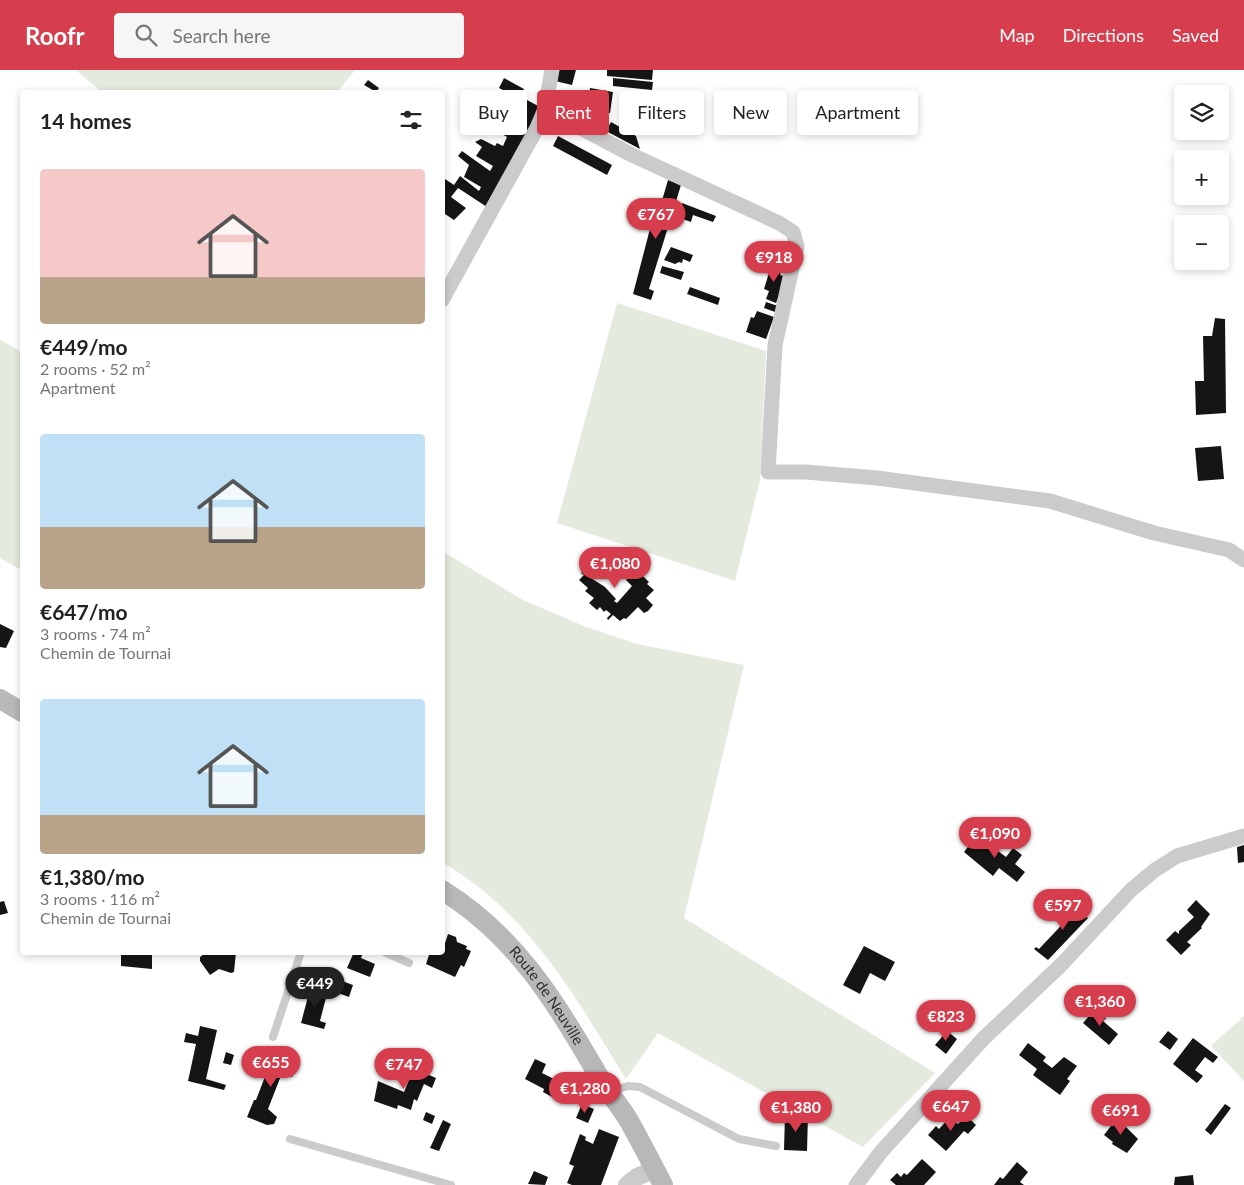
<!DOCTYPE html>
<html lang="en">
<head>
<meta charset="utf-8">
<style>
  :root { --surface:#fff; --page:#f6f6f6; --text:#222; --muted:#767676; --accent:#d73e4d }
  body { margin:0; font-family:Lato,sans-serif; background:var(--page); color:var(--text); height:100vh; display:flex; flex-direction:column; font-size:19px; white-space:nowrap }
  * { box-sizing:border-box; margin:0 }
  p { font-size:16px; color:var(--muted) }
  .icon { flex:none; width:28px; height:28px; fill:none; stroke:currentColor; stroke-width:2; stroke-linecap:round; stroke-linejoin:round }
  .map { position:relative; flex:1; overflow:hidden }
  .side { position:absolute; left:20px; top:20px; width:425px; height:865px; display:flex; flex-direction:column; background:var(--surface); border-radius:5px; box-shadow:0 2px 8px #0003 }
  .side>* { flex:none }
  .hud { position:absolute; left:460px; top:20px; width:475px; height:45px; display:flex; gap:10px }
  .controls { position:absolute; left:1174px; top:15px; display:grid; gap:10px }
  .controls a { display:grid; place-items:center; width:55px; height:55px; border-radius:5px; background:var(--surface); box-shadow:0 2px 8px #0003; font-size:25px }
  .price { position:absolute; translate:-50% -42px; padding:0 11px; border-radius:18px; background:var(--accent); color:#fff; font-size:16px; line-height:32px; filter:drop-shadow(0 1px 2px #0008) }
  .price::after { content:''; position:absolute; left:50%; top:30px; width:15px; height:11px; margin-left:-8px; background:inherit; clip-path:polygon(0 0,100% 0,50% 100%) }
  .price.selected { background:#222; color:#fff }
  ul { padding:0; list-style:none }
  li { display:grid; align-content:center; gap:10px; height:265px; padding:0 20px }
  li span { display:grid; place-items:center; height:155px; border-radius:5px; color:#555 }
  li>.icon { margin-inline-start:auto }
  span .icon { width:90px; height:90px; fill:#fffc; stroke-width:1 }
  li b { font-size:21px }
  h2 { display:flex; justify-content:space-between; align-items:center; height:60px; padding:0 20px; font-size:21px }
  .pill { padding:0 18px; border-radius:5px; background:var(--surface); box-shadow:0 2px 8px #0003; font-size:18px; line-height:45px }
  .pill.selected { background:var(--accent); color:#fff }
  header { display:flex; align-items:center; gap:30px; box-sizing:border-box; height:70px; padding:0 25px; background:var(--accent); color:#fff }
  header strong { font-size:24px }
  nav { display:flex; gap:28px; margin-inline-start:auto; font-size:18px }
  .search { width:350px; height:45px; background:var(--page); display:flex; align-items:center; gap:12px; box-sizing:border-box; padding:0 18px; border-radius:5px; color:var(--muted); font-size:19px }
  .map>svg:first-child { display:block }
</style>
</head>
<body>
<header>
<strong>Roofr</strong>
<div class="search"><svg class="icon" aria-label="search" viewBox="0 0 24 24"><circle cx="10" cy="10" r="6"/><path d="M15 15l6 6"/></svg>Search here</div>
<nav><a>Map</a><a>Directions</a><a>Saved</a></nav>
</header>
<div class="map">
<svg width="1244" height="1115" viewBox="0 0 1244 1115">
  <rect width="100%" height="100%" fill="#fff"/>
  <!-- green -->
  <path fill="#e4eadd" d="M76,0H355L337,22H102Z
    M617,233L766,281L760,410L735,511L557,453Z
    M0,270L22,282V494L20,499L0,488Z
    M442,481L523,530L586,557L637,574L744,595L684,848L935,1003L863,1077L658,963L626,1009C576,928 528,841 443,793Z
    M1244,946V1011L1211,976Z"/>
  <!-- building -->
  <path fill="#151515" d="M558,0H576L572,15L555,11Z
    M607,0H653L652,10L607,6Z
    M504,8L524,19L519,28L499,18Z
    M613,8L653,12L652,20L613,16Z
    M368,10L379,18L376,22L364,15Z
    M590,18L613,22L610,43L587,39Z
    M474,29L510,48L509,51L514,54L527,30L540,37L487,137L458,118L451,127L466,138L454,150L442,142V107L454,115L460,106L479,121L481,117L464,107L469,95L458,86L462,81L490,101L493,96L476,86L482,77L475,72L481,69L495,76L497,73L503,76L507,67L502,64L507,55L472,32Z
    M724 49a6 6 0 1 1 12 0a6 6 0 1 1-12 0Z
    M611,52L636,66L640,79L606,61Z
    M558,66L612,95L607,105L553,76Z
    M668,110L681,115L649,219L654,221L651,230L633,224L657,132L661,134Z
    M682,133L716,146L713,152L693,145L691,152L677,147Z
    M759,173L776,179L774,186L757,179Z
    M671,177L693,185L690,192L683,189L682,193L679,192L675,194L664,190Z
    M772,193L783,197L780,205L784,206L781,215L783,216L776,233L766,229L769,221L764,219Z
    M662,196L684,202L681,210L660,203Z
    M690,217L720,228L718,235L687,224Z
    M766,232L778,236L775,242L764,238Z
    M757,241L774,247L766,269L746,262L751,247L754,248Z
    M1215,248L1225,249L1226,343L1196,345L1195,311H1204L1203,266H1212Z
    M1221,376L1224,409L1198,411L1195,378Z
    M602,477L614,488L591,508L605,517L616,529L614,531L617,533L632,516L626,510L637,500L649,512L647,514L654,520L646,528L653,535L648,541L644,543L638,537L626,549L624,548L620,551L613,545L608,550L607,548L611,544L606,540L604,542L600,537L597,540L589,533L594,528L585,521L588,518L579,510L584,505L581,503L586,498L581,493L591,483L594,485Z
    M0,554L14,561L6,578L0,577Z
    M977,765L1006,787L1013,778L1022,785L1015,794L1025,802L1017,812L999,798L993,806L964,782Z
    M1244,775V792L1238,793L1237,777Z
    M1062,828L1088,848L1048,890L1034,879L1036,877L1039,879L1071,845L1057,835Z
    M1196,830L1210,844L1201,857L1202,858L1187,872L1191,875L1181,885L1166,870L1175,861L1179,864V861L1194,847L1187,840Z
    M4,831L8,843L0,845V832Z
    M448,864L456,867L457,872L467,876L466,879L471,881L464,897L461,895L455,907L426,894L430,882H442Z
    M864,876L895,892L885,911L870,903L860,924L843,915Z
    M121,882H152V899L121,896Z
    M207,882H236L234,902L231,903L219,899L210,905L200,891V887Z
    M354,882L362,885L361,888L375,894L370,907L347,898Z
    M342,911L353,915L349,927L338,923Z
    M310,919L327,924L320,951L326,953L324,959L301,953Z
    M1095,939L1106,948L1103,951L1118,964L1109,975L1083,953Z
    M200,956L217,960L206,1009L226,1015L224,1020L188,1011L196,974L184,972L186,963L198,966Z
    M947,961L957,969L946,984L935,975Z
    M1168,961L1178,969L1170,980L1159,972Z
    M1193,968L1218,987L1213,993L1205,987L1195,1000L1203,1006L1197,1013L1173,994Z
    M1028,973L1046,987L1043,991L1052,998L1064,987L1077,996L1067,1009L1070,1011L1060,1025L1033,1005L1037,999L1019,985Z
    M256,978L264,981L260,992L252,990Z
    M276,978L289,985L288,990L296,996L292,1007L282,1003L268,1039L277,1047L274,1054L267,1055L247,1047L254,1030H256Z
    M226,982L234,985L231,995L223,993Z
    M535,989L546,994L542,1003L560,1012L552,1027L543,1022L544,1019L525,1009Z
    M415,996L430,1002L429,1005L436,1008L432,1018L424,1014L417,1031L414,1029L411,1040L398,1035L397,1039L374,1031L378,1011L404,1022Z
    M582,1034L594,1039L588,1053L576,1048Z
    M1225,1034L1231,1038L1211,1065L1205,1060Z
    M426,1042L435,1046L432,1054L423,1050Z
    M785,1045H808L807,1081L784,1080Z
    M966,1045L976,1055L968,1064L964,1061L946,1081L928,1065L936,1056L939,1059L950,1047L958,1054Z
    M1117,1048L1138,1069L1127,1083L1112,1074L1113,1072L1104,1065Z
    M443,1050L451,1054L439,1081L430,1078Z
    M599,1059L619,1067L601,1115H572L567,1113L574,1096L569,1094L580,1064L586,1067L585,1070L593,1074Z
    M922,1089L936,1102L924,1115H896L890,1110L897,1103L901,1107L904,1103L907,1105Z
    M1017,1092L1028,1102L1020,1112L1024,1115H994L1000,1107L1003,1109Z
    M534,1101L548,1107L545,1115L528,1114Z
    M1193,1105L1194,1115H1174L1175,1107Z"/>
  <g fill="none" stroke-linecap="round" stroke-linejoin="round">
    <!-- service -->
    <path stroke="#cbcbcb" stroke-width="8" d="M384,882L409,893
      M273,967L301,882
      M610,1022L628,1016L640,1017L739,1069L776,1076
      M290,1069L451,1115"/>
    <!-- minor -->
    <path stroke="#cbcbcb" stroke-width="15" d="M545,39L632,85L779,153L793,162L797,176L775,275L768,402H806L877,408L1050,431L1154,463L1229,480L1244,490
      M442,230L537,58L545,39L552,0
      M856,1115L881,1082L983,969L1061,895L1131,820L1155,800L1177,786L1244,766"/>
    <!-- tertiary -->
    <path stroke="#cbcbcb" stroke-width="18" d="M627,1115L637,1107L655,1099"/>
    <!-- secondary -->
    <g stroke="#b8b8b8" stroke-width="20">
      <path d="M0,629L22,642"/>
      <path id="s1" d="M442,820C519,868 557,935 601,1010C610,1025 621,1037 629,1051C641,1072 652,1094 663,1115"/>
    </g>
  </g>
  <g text-anchor="middle" stroke-width="5" stroke-linejoin="round" paint-order="stroke">
    <!-- street labels -->
    <g font-size="15" fill="#2e2e2e" stroke="#fff">
      <text dy="5" stroke="none"><textPath href="#s1" startOffset="150">Route de Neuville</textPath></text>
    </g>
  </g>
</svg>
<div class="controls">
<a><svg class="icon" aria-label="layers" viewBox="0 0 24 24"><path d="M12 4l9 5-9 5-9-5zM3 14l9 5 9-5"/></svg></a>
<a>+</a>
<a>−</a>
</div>
<b class="price" style="left:656px;top:170px">€767</b>
<b class="price" style="left:774px;top:213px">€918</b>
<b class="price" style="left:615px;top:519px">€1,080</b>
<b class="price" style="left:995px;top:789px">€1,090</b>
<b class="price" style="left:1063px;top:861px">€597</b>
<b class="price selected" style="left:315px;top:939px">€449</b>
<b class="price" style="left:1100px;top:957px">€1,360</b>
<b class="price" style="left:946px;top:972px">€823</b>
<b class="price" style="left:271px;top:1018px">€655</b>
<b class="price" style="left:404px;top:1020px">€747</b>
<b class="price" style="left:585px;top:1044px">€1,280</b>
<b class="price" style="left:951px;top:1062px">€647</b>
<b class="price" style="left:796px;top:1063px">€1,380</b>
<b class="price" style="left:1121px;top:1066px">€691</b>
<div class="hud">
<a class="pill">Buy</a>
<a class="pill selected">Rent</a>
<a class="pill">Filters</a>
<a class="pill">New</a>
<a class="pill">Apartment</a>
</div>
<section class="side">
<h2>14 homes<svg class="icon" aria-label="filters" viewBox="0 0 24 24"><path d="M4 7h16M4 17h16"/><circle cx="9" cy="7" r="2"/><circle cx="15" cy="17" r="2"/></svg></h2>
<ul>
<li><span style="background:linear-gradient(#f6c9c9 70%,#b9a48a 0)"><svg class="icon" aria-label="home" viewBox="0 0 24 24"><path d="M3 11l9-7 9 7M6 9v11h12V9"/></svg></span><div><b>€449/mo</b><p>2 rooms · 52 m²</p><p>Apartment</p></div></li>
<li><span style="background:linear-gradient(#bfe0f5 60%,#b9a48a 0)"><svg class="icon" aria-label="home" viewBox="0 0 24 24"><path d="M3 11l9-7 9 7M6 9v11h12V9"/></svg></span><div><b>€647/mo</b><p>3 rooms · 74 m²</p><p>Chemin de Tournai</p></div></li>
<li><span style="background:linear-gradient(#bfe0f5 75%,#b9a48a 0)"><svg class="icon" aria-label="home" viewBox="0 0 24 24"><path d="M3 11l9-7 9 7M6 9v11h12V9"/></svg></span><div><b>€1,380/mo</b><p>3 rooms · 116 m²</p><p>Chemin de Tournai</p></div></li>
</ul>
</section>
</div>
</body>
</html>
